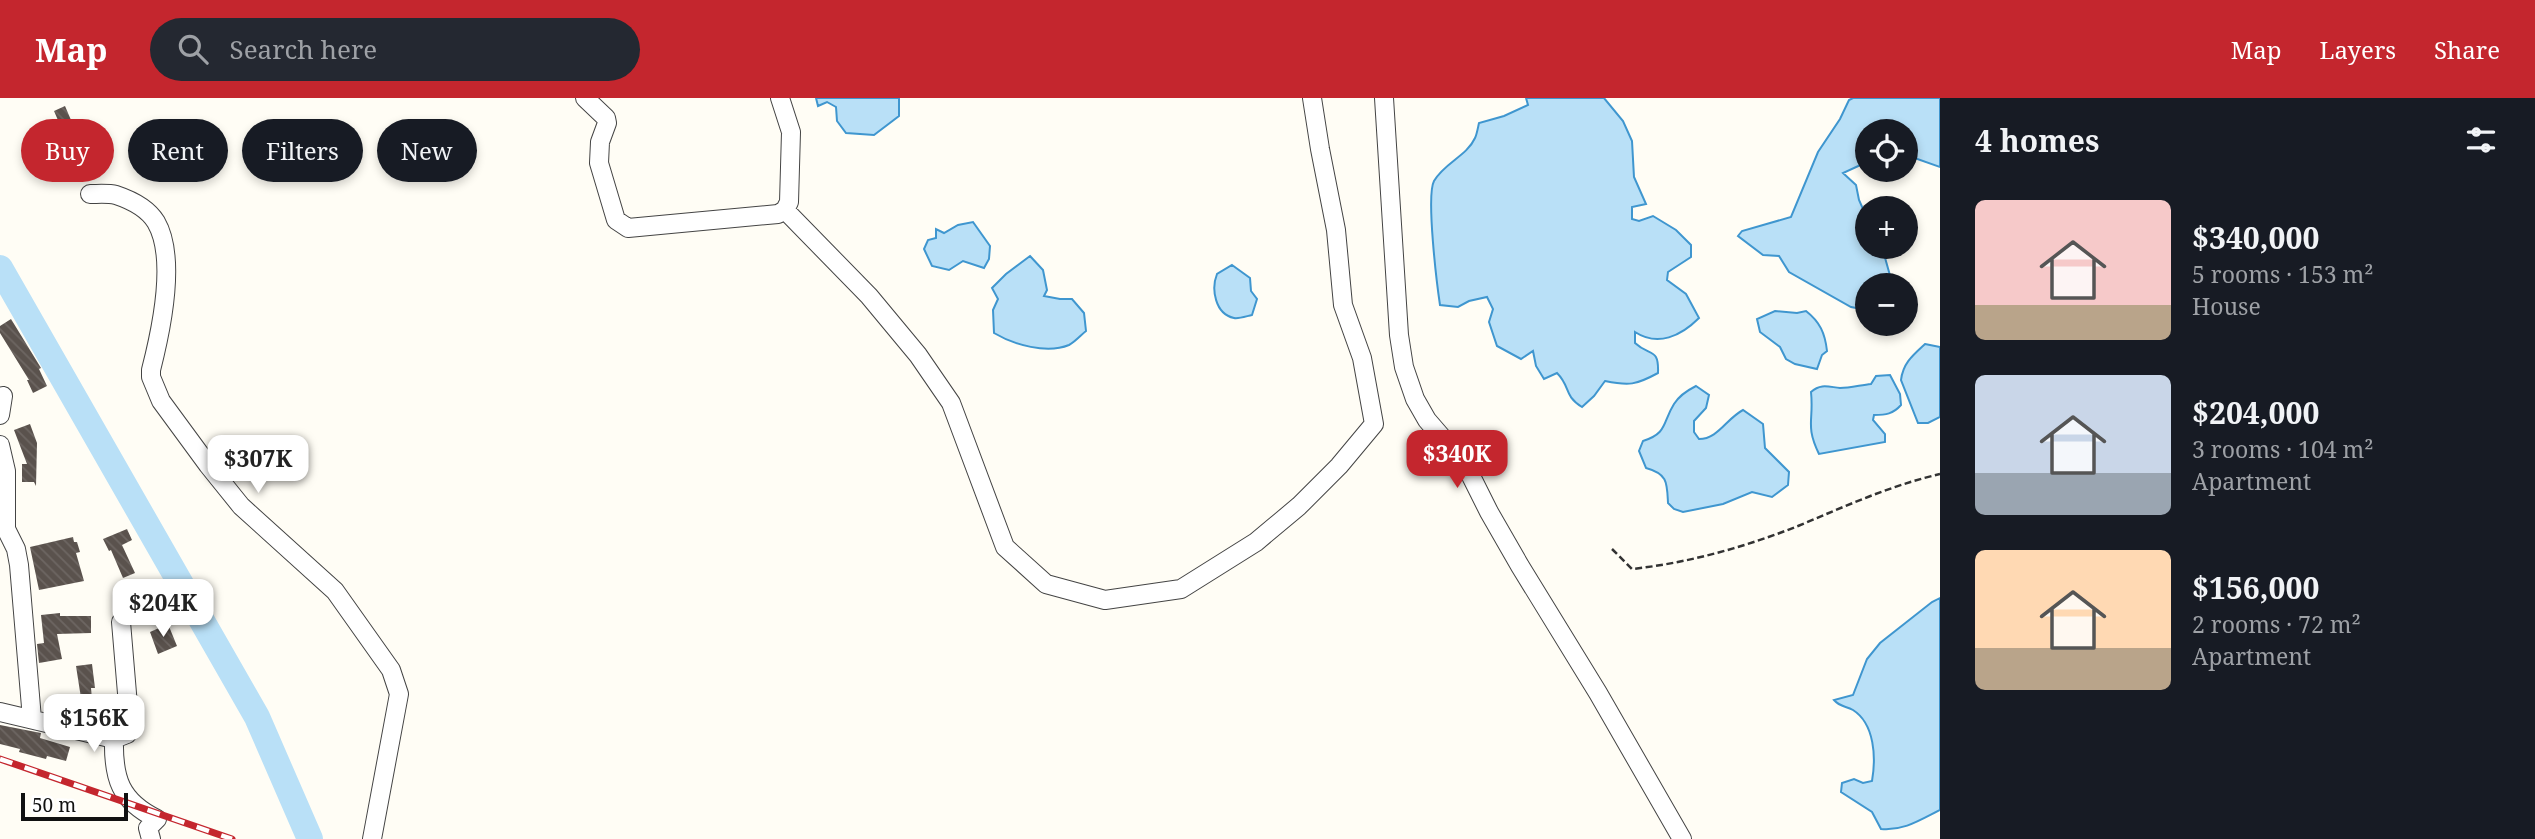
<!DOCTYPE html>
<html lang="en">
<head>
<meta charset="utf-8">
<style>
  :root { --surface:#171b24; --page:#242831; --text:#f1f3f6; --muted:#9ea1a6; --accent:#c4262e }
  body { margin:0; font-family:"Noto Serif",serif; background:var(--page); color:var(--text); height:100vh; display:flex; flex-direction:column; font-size:26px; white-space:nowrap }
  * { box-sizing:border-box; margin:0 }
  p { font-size:23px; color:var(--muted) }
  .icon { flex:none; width:38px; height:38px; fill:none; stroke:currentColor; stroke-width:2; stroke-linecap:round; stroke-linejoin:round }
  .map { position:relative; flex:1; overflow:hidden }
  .details { display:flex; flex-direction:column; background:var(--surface); width:595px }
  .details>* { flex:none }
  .banner { position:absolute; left:21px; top:21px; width:665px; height:63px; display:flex; gap:14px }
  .buttons { position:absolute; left:1855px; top:21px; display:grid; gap:14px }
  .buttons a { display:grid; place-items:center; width:63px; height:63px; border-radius:50%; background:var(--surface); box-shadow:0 4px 10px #0003; font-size:35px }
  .scale { position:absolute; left:21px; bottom:18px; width:107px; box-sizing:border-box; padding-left:7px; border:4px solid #111; border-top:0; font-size:19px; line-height:24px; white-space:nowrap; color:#111; -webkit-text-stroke:5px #fff; paint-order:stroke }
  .price { position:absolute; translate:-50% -60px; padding:0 16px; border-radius:14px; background:#fff; color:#222; font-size:23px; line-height:46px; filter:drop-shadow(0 2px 4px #0008) }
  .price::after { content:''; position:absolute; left:50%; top:42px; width:21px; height:16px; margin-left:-10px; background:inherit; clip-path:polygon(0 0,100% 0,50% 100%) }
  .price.on { background:var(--accent); color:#fff }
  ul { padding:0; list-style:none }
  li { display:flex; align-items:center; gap:21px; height:175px; padding:0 35px }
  li span { display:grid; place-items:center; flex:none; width:196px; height:140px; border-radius:10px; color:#555 }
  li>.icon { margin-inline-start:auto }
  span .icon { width:84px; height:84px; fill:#fffc; stroke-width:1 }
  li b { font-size:30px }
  h2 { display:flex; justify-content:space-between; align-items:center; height:84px; padding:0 35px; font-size:30px }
  .pill { padding:0 24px; border-radius:32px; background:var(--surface); box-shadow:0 4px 10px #0003; font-size:24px; line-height:63px }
  .pill.on { background:var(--accent); color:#fff }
  header { display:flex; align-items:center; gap:42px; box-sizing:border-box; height:98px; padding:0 35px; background:var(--accent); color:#fff }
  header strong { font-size:33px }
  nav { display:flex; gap:38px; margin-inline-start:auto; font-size:24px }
  .search { width:490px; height:63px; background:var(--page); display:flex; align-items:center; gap:18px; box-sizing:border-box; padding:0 24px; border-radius:38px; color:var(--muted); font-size:26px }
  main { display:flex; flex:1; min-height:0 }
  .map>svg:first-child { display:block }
</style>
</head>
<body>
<header>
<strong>Map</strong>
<div class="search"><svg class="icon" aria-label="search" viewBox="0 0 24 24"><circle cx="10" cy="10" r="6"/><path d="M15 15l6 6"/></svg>Search here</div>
<nav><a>Map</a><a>Layers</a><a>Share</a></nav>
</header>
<main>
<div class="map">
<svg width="1940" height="741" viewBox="0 0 1940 741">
  <defs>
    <pattern id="building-back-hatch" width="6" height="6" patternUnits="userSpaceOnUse" patternTransform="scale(1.75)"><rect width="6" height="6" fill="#5a524d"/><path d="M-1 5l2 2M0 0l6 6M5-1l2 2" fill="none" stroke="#6d6662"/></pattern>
  </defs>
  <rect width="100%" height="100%" fill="#fffdf5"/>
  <!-- water -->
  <path fill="#b9e0f7" stroke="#3f96cf" stroke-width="2" d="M816,0H899V18L874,37L846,35L837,23L836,9L827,4L818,8Z
    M1526,0H1604L1623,23L1632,43L1634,79L1646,106L1632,109V121L1639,123L1653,118L1676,132L1691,147V159L1668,174L1667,182L1686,196L1699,220C1681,238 1658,249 1635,234V245C1650,259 1659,249 1658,275C1636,287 1629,288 1605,283L1594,298L1582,309C1563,297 1571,289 1557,275L1544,281L1536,268L1533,253L1521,261L1497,248L1489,224L1493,211L1487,199L1469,203L1458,209L1440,207C1437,187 1426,98 1434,83C1444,65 1467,58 1475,40C1477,36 1478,29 1479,25L1504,18L1528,7Z
    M1853,0H1940V69L1906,57V33H1867V64L1843,75L1856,87L1859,102L1867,120V149H1882L1891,181L1890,187H1867V212L1851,209L1789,174L1779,158L1763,157L1738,138L1742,133L1791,119L1818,54L1840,21L1849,2Z
    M973,124L990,148L989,161L984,170L963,163L949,172L932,168L924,151L928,142L936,140V131L944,135L958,127Z
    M1030,158L1043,172L1047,192L1044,198L1060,201H1072L1084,215L1086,233C1081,237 1075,244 1069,247C1047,256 1014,247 994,235L993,212L998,201L992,190L1006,176Z
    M1232,167L1250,180L1251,193L1257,201L1252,217C1247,218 1239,221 1234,220C1215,216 1211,191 1217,176Z
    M1775,213L1797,215L1806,213C1820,224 1825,235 1827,253L1822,257L1817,271L1795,266L1786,261L1780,249L1760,234L1757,221Z
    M1925,246L1940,249V319L1928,325H1918L1901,282C1903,265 1913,257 1925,246Z
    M1890,277L1900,296L1901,307C1893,316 1886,317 1874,317L1873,322L1885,336V344L1819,356C1805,327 1814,323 1811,294C1821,285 1829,289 1840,290C1850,290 1861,287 1871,286L1876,278Z
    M1696,288L1709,297L1706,310L1694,323V334L1699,341C1718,341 1726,321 1743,312L1763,326L1765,350L1789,374L1788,387L1772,399L1752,394L1723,406L1683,414L1674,411L1668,405C1667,385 1668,376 1646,370L1639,353L1643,343C1668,335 1662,325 1674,306C1679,298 1688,292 1696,288Z
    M1940,500V712C1920,722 1904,733 1881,731L1872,714L1841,694L1842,685L1854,681L1863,685L1872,683C1876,660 1875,626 1853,612C1846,608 1840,609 1834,602L1853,597L1867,561L1880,545L1932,504Z"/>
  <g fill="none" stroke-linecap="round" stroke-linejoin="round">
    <!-- river -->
    <path stroke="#b9e0f7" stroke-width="26" d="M0,170L257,619L310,741"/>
  </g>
  <!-- building -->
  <path fill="url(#building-back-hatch)" d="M65,8L74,29H73L91,65L79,71L54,13Z
    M11,221L41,270L39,271L47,288L33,295L27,282H29L0,235V228Z
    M30,326L37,345L36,388L34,384H22V366H27L14,332Z
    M127,431L132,442L122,447L135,475L123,480L111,452L109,453L103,441Z
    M73,439L74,444H77L80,454L76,455L84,483L39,492L30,449Z
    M60,515V518H91V535L57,536L62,561L39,565L37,546L44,545L41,517Z
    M168,526L177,548L158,556L150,534Z
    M92,566L95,590H91L93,612L83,613L76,568Z
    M0,627L41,635L40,640L70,649L66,663L47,658L46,661L19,654L20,651L0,646Z"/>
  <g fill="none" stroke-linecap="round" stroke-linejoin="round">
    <defs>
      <path id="minor" d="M585,0L606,20L607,25L600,44L599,65L616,122L628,130L778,116L785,112L789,104L791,34L780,0
        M1384,0L1399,237L1404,269L1415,301L1427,322L1465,366L1489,414L1520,468L1598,595L1682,741
        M90,96C98,96 108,95 116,97C131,102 148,111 156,124C177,160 161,233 151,272V279L161,303L208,367L241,408L335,493L391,572L399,596L372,741
        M785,112L869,198L918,257L951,305L1005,449L1046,486L1105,502L1181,491L1256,444L1299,408L1339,368L1374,326L1362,260L1343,207L1336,132L1320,51L1312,0
        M0,317L3,298
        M0,347L6,373V431L16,451L19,467L32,621
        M0,614L114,641C113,680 120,703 157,721L148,730L151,741
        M114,641L127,636L130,631L121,524"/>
    </defs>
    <!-- minor casing -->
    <use href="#minor" stroke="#444" stroke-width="20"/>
    <!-- path -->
    <path stroke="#333" stroke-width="2.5" stroke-dasharray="7 3.5" stroke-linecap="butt" d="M1612,451L1632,471C1688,465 1745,449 1798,428C1846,408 1889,388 1940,376"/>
    <!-- minor -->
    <use href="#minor" stroke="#fff" stroke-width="18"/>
    <defs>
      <path id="rail" d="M0,661L232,741"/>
    </defs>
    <!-- rail casing -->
    <use href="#rail" stroke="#c4262e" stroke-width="7"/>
    <!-- rail -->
    <use href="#rail" stroke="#fff" stroke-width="4.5" stroke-dasharray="13" stroke-linecap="butt"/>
  </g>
</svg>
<div class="buttons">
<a><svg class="icon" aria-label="locate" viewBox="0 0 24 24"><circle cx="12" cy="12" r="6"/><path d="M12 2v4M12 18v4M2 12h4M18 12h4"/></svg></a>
<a>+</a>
<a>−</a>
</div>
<div class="scale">50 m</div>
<b class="price on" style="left:1457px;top:392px">$340K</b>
<b class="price" style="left:258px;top:397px">$307K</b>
<b class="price" style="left:163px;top:541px">$204K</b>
<b class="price" style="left:94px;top:656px">$156K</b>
<div class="banner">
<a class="pill on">Buy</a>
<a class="pill">Rent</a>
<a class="pill">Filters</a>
<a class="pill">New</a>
</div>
</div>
<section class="details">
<h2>4 homes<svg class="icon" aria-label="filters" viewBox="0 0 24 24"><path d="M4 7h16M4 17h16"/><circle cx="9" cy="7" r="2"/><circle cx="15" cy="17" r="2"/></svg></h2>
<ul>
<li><span style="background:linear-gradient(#f6c9c9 75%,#b9a48a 0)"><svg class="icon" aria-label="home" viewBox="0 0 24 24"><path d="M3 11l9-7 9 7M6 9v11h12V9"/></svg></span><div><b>$340,000</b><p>5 rooms · 153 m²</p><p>House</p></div></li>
<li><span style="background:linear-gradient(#c9d6e8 70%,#9aa5b1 0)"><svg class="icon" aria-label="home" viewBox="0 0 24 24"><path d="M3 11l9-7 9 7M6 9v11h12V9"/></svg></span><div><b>$204,000</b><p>3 rooms · 104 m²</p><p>Apartment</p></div></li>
<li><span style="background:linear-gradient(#ffd9b3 70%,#b9a48a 0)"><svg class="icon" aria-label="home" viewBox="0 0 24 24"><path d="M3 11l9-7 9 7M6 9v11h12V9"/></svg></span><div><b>$156,000</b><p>2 rooms · 72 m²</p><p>Apartment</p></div></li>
</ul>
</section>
</main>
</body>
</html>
